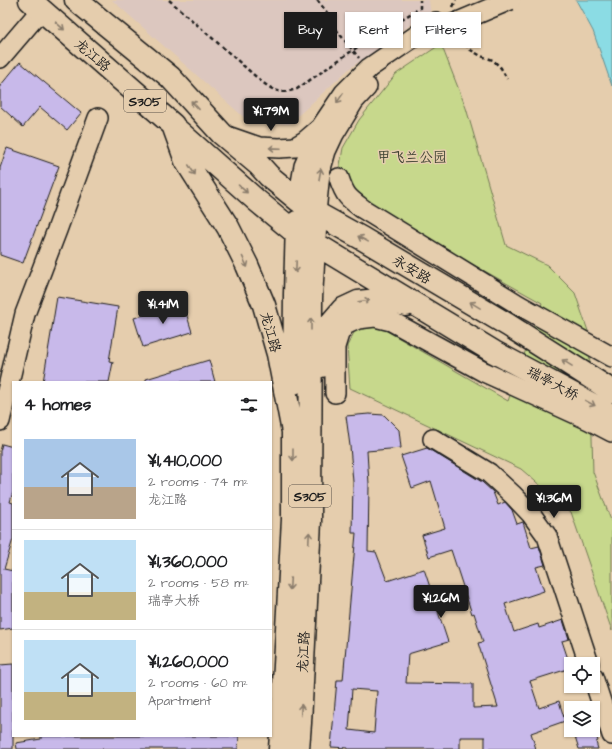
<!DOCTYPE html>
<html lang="en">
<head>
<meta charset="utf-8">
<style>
  :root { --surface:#fff; --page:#f6f6f6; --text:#202124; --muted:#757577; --line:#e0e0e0; --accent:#1c1c1c }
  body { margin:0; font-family:"Architects Daughter","LXGW WenKai TC",sans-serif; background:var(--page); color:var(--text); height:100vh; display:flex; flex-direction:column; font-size:15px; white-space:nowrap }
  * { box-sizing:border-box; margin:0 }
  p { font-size:13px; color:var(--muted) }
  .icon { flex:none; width:22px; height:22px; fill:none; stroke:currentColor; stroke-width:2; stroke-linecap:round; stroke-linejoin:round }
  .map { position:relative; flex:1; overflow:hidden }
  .drawer { position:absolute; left:12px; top:381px; width:260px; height:356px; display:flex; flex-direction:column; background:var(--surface); border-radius:0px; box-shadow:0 1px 3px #0004 }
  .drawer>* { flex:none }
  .top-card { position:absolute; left:284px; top:12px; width:268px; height:36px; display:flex; gap:8px }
  .tools { position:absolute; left:564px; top:657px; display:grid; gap:8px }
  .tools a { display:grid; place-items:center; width:36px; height:36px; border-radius:0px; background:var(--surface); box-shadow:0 1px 3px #0004; font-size:20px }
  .price { position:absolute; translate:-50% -34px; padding:0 9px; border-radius:4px; background:var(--accent); color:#fff; font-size:13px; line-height:26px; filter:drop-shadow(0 1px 2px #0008) }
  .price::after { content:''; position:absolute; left:50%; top:24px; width:12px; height:9px; margin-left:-6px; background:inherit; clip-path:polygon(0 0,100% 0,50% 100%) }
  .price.active { background:#222; color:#fff }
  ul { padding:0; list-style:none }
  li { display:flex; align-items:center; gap:12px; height:100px; padding:0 12px }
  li+li { border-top:1px solid var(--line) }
  li span { display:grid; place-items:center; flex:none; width:112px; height:80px; border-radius:0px; color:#555 }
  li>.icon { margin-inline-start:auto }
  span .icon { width:48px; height:48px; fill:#fffc; stroke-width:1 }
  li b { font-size:17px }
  h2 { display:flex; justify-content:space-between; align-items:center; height:48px; padding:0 12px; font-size:17px }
  .pill { padding:0 14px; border-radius:0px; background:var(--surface); box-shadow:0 1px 3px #0004; font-size:14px; line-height:36px }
  .pill.active { background:var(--accent); color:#fff }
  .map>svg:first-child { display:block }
</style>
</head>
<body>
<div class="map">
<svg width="612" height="749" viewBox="0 0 612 749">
  <rect width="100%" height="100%" fill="#e5cdad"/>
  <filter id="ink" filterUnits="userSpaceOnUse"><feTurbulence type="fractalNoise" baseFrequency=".025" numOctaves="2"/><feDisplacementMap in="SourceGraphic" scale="8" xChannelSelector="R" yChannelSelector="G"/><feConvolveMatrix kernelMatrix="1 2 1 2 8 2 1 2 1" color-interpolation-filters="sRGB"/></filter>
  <g filter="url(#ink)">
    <!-- built -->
    <path fill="#dcc7bf" d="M112,0H429L431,15L416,21L349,69L289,124L247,120Z"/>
    <!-- green -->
    <path fill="#c7d88c" stroke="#727a54" d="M441,44L466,108L506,245L547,265L575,293L589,334L593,472L612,523V631L571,512L521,469L350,388L347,346L357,327L373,323L508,401L542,303L366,205L342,178L340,165L343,148L359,120L396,74Z"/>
    <!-- water -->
    <path fill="#8bdce4" stroke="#5f8f94" d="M576,0H612V86L593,31Z"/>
    <!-- building -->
    <path fill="#c8b9ea" stroke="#1c1c1c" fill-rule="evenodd" d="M20,62L81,113L67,130L40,107L23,127L0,106V86Z
      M7,148L59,166L23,263L0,255V168Z
      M57,297L118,307L109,361L113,362L109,382H43Z
      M183,303L192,332L143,347L134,318Z
      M209,360L215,382H146V379Z
      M369,414L384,415L399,430L401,448L367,451L369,484L368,551L376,552L387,581L424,569L448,642L408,654L406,683L473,684V708L498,707L478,643L483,642L474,613L472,614L451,550L429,557L422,535L445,528L431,481L412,488L401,456L427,448L482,482L493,492L498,505L505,502L512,510L517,524L523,522L531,548L539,546L545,565L536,567L544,591L505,604L514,632L538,624L539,628L563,620L569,639L562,641L571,668L530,681L539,708L559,701L565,721L531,733L536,749H485V737H460V749H348V748L331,747L337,680H343L356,533H352L353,482L350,446L346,416ZM352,689L377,691L374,733L349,730Z
      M2,444L13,447V492L10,502L13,503V539L4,569L13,571V628L0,630V451Z
      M13,664V749H0V665Z
      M573,730H594L598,741L596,742L598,749H579Z
      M41,736H239L238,749H17L16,743L41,739Z"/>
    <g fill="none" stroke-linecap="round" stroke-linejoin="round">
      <defs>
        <path id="minor" d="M0,58L41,10
          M227,136L259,147L279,148L295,147L305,141L319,129
          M339,178C345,196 348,198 363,209L519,305L612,357
          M298,200L304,166L321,127L344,93L369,68L436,22
          M316,213L320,172L326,151L334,134L354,101L367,87
          M335,393V347L339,334L345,325L358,319L375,317L391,321L484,372L589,420L612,432
          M0,421L25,314L57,230L98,118
          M433,439L489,473L513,495L531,514L547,536L589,664
          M593,677L612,735"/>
        <path id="major" d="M30,0L173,125L186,161L228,227L247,265L264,305L278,354L293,432V519L282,720L280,749
          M76,0L170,77L222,134L259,165L269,176L298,200L316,213L363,239L508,325L612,391
          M175,128L256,200L297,234L314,243L494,352L612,415
          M322,366L323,345L331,323L343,309L358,302L378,300L406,305
          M294,383L295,294L297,222
          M298,749L300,723L310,521L311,298L316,213"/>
      </defs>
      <!-- minor casing -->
      <use href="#minor" stroke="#1c1c1c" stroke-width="22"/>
      <!-- major casing -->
      <use href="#major" stroke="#1c1c1c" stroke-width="25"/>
      <!-- path -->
      <path stroke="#1c1c1c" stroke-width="2.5" stroke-dasharray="4 3" stroke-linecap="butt" d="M169,0L262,82C276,92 280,94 297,89L369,39L420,8V0
        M317,0L326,11L338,32L359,58
        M453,7L456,0
        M462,38L469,49L481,56L493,60L501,68L507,79"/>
      <!-- minor -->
      <use href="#minor" stroke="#e5cdad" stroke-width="19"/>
      <!-- major -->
      <use href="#major" stroke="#e5cdad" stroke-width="22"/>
      <defs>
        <path id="minor-bridge" d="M439,30L510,0"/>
      </defs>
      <!-- minor-bridge casing -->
      <use href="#minor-bridge" stroke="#1c1c1c" stroke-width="22" stroke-linecap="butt"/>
      <!-- minor-bridge -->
      <use href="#minor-bridge" stroke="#e5cdad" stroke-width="19"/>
    </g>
    <!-- one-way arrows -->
    <defs><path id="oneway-shaft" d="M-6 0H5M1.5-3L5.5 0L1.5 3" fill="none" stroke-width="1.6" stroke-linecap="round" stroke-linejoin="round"/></defs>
    <g stroke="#8b7d6c">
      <use href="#oneway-shaft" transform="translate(60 26) rotate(41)"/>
      <use href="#oneway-shaft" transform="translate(340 98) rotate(124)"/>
      <use href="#oneway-shaft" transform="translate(195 105) rotate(-133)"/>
      <use href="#oneway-shaft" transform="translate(275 148) rotate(-178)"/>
      <use href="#oneway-shaft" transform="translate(192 170) rotate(57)"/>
      <use href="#oneway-shaft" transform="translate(320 174) rotate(-80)"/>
      <use href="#oneway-shaft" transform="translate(243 189) rotate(41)"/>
      <use href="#oneway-shaft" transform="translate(363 239) rotate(-151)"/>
      <use href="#oneway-shaft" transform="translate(245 262) rotate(65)"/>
      <use href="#oneway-shaft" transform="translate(296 267) rotate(92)"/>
      <use href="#oneway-shaft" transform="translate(364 301) rotate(-8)"/>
      <use href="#oneway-shaft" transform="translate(475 305) rotate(-149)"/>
      <use href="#oneway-shaft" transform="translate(311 324) rotate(-90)"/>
      <use href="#oneway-shaft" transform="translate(567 363) rotate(-148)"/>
      <use href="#oneway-shaft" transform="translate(590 403) rotate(28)"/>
      <use href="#oneway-shaft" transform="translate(293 455) rotate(90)"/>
      <use href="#oneway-shaft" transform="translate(309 538) rotate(-87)"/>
      <use href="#oneway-shaft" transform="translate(290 584) rotate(93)"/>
      <use href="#oneway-shaft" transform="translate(301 710) rotate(-87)"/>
    </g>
  </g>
  <g text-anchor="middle" stroke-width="3" stroke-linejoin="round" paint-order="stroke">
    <!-- shield labels -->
    <g fill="#e5cdad" stroke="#585148" stroke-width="1">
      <rect x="124" y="90" width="42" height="22" rx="3"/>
      <rect x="289" y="485" width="42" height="22" rx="3"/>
    </g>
    <g font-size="13" font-weight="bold" fill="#1c1c1c">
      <text x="145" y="106">S305</text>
      <text x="310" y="501">S305</text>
    </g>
    <!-- street labels -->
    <g font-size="14" fill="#1c1c1c" stroke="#e5cdad">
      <text transform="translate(93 55) rotate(41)" y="5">龙江路</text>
      <text transform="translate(412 269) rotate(31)" y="5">永安路</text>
      <text transform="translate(271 332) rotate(74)" y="5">龙江路</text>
      <text transform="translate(553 383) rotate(28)" y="5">瑞亭大桥</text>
      <text transform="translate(303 652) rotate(-87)" y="5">龙江路</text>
    </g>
    <!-- park labels -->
    <g font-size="14" fill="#3e4232" stroke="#e5cdad">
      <text x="412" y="162">甲飞兰公园</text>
    </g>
  </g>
</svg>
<div class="tools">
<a><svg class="icon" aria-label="locate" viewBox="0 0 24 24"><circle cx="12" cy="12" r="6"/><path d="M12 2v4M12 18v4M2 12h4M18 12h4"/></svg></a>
<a><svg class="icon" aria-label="layers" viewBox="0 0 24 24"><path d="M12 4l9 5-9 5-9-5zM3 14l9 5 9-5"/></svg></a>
</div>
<b class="price" style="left:271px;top:132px">¥1.79M</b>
<b class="price active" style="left:163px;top:325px">¥1.41M</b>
<b class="price" style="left:554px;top:519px">¥1.36M</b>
<b class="price" style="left:441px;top:619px">¥1.26M</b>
<div class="top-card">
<a class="pill active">Buy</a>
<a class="pill">Rent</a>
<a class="pill">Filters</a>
</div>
<section class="drawer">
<h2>4 homes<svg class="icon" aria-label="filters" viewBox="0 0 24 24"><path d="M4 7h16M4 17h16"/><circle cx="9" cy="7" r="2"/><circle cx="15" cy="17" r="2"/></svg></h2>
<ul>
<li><span style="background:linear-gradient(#a9c7e8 60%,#b9a48a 0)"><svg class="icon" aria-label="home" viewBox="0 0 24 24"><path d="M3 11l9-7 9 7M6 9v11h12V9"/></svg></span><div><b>¥1,410,000</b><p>2 rooms · 74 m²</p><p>龙江路</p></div></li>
<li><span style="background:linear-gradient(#bfe0f5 65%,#c2b280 0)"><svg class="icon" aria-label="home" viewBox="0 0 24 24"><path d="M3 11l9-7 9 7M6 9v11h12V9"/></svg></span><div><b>¥1,360,000</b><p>2 rooms · 58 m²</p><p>瑞亭大桥</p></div></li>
<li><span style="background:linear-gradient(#bfe0f5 65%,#c2b280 0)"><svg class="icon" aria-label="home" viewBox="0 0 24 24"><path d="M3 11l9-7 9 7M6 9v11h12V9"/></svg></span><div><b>¥1,260,000</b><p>2 rooms · 60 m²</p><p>Apartment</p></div></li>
</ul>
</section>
</div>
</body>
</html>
